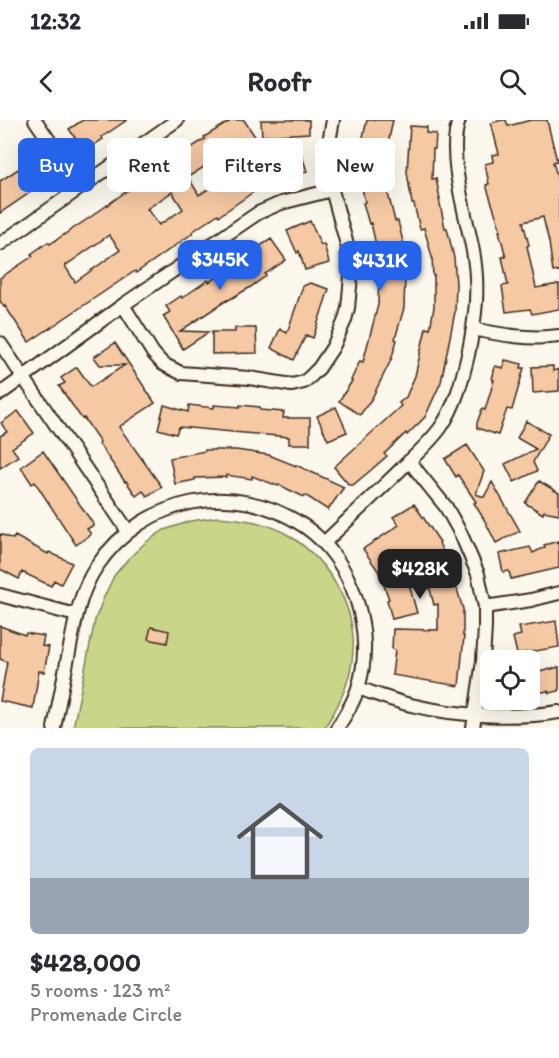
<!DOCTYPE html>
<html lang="en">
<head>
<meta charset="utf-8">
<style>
  :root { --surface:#fff; --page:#f7f7f7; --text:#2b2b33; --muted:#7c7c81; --line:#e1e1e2; --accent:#2563eb }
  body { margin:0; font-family:Itim,sans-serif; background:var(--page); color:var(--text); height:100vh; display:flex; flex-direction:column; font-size:22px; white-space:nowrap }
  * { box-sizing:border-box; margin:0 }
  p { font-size:20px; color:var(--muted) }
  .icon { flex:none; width:33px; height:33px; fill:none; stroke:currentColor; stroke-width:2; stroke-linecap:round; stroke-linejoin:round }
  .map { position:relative; height:608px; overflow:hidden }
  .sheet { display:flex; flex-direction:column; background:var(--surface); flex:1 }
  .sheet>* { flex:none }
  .top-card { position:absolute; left:18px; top:18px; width:524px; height:54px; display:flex; gap:12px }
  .tools { position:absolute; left:480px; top:530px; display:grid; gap:12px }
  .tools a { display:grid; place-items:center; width:60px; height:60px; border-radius:9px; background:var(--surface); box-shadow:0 6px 24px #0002; font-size:30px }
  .price { position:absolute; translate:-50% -51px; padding:0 14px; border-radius:12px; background:var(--accent); color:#fff; font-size:20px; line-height:39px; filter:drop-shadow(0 2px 3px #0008) }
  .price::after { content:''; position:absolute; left:50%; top:36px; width:18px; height:14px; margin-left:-9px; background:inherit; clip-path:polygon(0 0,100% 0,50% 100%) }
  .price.on { background:#222; color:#fff }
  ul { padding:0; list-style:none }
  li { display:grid; align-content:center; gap:12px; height:318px; padding:0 30px }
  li+li { border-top:2px solid var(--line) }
  li span { display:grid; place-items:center; height:186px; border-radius:9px; color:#555 }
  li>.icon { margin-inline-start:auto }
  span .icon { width:108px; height:108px; fill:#fffc; stroke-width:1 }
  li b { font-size:26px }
  .tag { padding:0 21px; border-radius:9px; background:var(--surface); box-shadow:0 6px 24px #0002; font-size:21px; line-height:54px }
  .tag.on { background:var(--accent); color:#fff }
  .status { display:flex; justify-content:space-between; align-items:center; height:42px; padding:0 30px; background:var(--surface); direction:ltr }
  .status svg { height:16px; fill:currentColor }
  header { display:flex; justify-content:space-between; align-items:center; height:78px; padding:0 30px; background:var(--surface); font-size:27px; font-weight:700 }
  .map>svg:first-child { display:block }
</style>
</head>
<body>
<div class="status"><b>12:32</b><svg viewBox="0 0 49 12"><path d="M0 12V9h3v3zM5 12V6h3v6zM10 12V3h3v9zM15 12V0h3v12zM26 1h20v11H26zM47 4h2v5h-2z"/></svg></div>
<header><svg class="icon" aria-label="back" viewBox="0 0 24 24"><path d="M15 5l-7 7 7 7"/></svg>Roofr<svg class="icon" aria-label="search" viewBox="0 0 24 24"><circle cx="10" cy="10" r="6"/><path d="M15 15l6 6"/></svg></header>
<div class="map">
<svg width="559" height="608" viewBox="0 0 559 608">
  <rect width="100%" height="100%" fill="#fbf7ec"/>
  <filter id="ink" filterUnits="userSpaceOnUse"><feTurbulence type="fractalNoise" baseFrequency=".0167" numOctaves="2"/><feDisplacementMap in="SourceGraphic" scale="12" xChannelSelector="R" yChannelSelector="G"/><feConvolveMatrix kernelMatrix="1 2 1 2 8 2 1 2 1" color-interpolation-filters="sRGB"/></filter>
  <g filter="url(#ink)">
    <!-- green -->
    <path fill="#c9d689" stroke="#828054" stroke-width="1.5" d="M218,397C239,399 261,401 281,411C319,431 350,473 353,517C355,550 342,582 324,608H73L95,500L104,477L114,456L127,440L145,423L164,410L191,401Z"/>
    <!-- building -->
    <path fill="#f5c9a4" stroke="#3b2a1e" stroke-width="1.5" fill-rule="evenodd" d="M83,0H127L102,17L103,19L91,27L87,20L80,25L69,9Z
      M232,0H244L256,18L237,31L235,27L188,57L199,75L246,45L273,35L274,38L300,30L307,51L282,60L283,61L264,69L262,66L219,96L218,94L192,112L193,113L136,153L135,151L29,222L5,186L4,187L0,181V158L33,136L31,134L48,122L50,124L92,96L156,50L205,19L204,17ZM172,72L183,89L159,105L147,89ZM109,115L120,130L75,162L65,146Z
      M261,0H309V13L262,16Z
      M367,0H393L384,43L358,38Z
      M502,0H506L508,6L531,0H547L557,41L553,42L559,63V151L553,152L549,122L543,97L523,102L529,125L527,126L536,168L559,164V189L532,194L530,189L506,192L502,166L508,165L502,137H506L499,111H501L486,65L489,64L485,44L493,42L492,35L499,34L491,3Z
      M410,6L427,7L426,13L436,14L435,29H433L432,59L436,58L440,79H439L445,108H447L454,138L456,164L455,192L441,262L425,297L407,315L406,313L384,334L387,336L371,350L353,365H349L334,347L401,286L399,283L406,277L415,256L426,208L430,209L434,187V156H433L432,137L424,108L420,109L414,84H412L407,52Z
      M32,40L47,61L0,93V61Z
      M385,49L389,70H387L395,101H398L406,134V154H405L404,188L395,219L397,220L391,240L372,278L360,295L339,281L352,261L351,260L360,241L363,242L378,185L379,154L378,134L371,103L369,104L363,83L365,82L359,53Z
      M310,101L321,125L324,124L329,143L305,150L299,131L297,133L287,111Z
      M271,119L286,140L265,154L266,156L249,168L227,181V180L180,211L209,212L183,229L163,196L170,192L166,186L181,176L182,178L208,160L209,162L230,149L255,132L254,130Z
      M310,163L329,169L313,218L306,215L294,240L271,228L280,209L287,213L303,166Z
      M235,208H256L257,233L212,234V212H235Z
      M115,223L155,283L119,307L162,367L147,376L143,371L136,376L126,361L125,362L99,324L100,322L84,298L82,299L59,266L65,263L61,258L77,247L91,267L125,245H100L94,237Z
      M505,240L522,244L521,248H524L512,290L507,289L498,315L477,308V303L482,289L485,290L494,260H492L495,246L503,248Z
      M553,246V251L559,249V271L533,273L532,247Z
      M164,285L188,292L189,285L214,288V285L240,287V285L260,287V290L284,292L283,298H310V324H289V317L179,307L176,314L158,309Z
      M336,287L347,312L328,320L317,296Z
      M18,291L34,313L12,328L18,336L0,348V316L7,312L1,303Z
      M526,301L549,314L533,342L537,351L514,362L505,344L536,329L517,318Z
      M467,325L484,351L476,374L484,377L492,362L520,411L496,423L485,401L474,383L476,382L458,355L456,357L445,339Z
      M205,330H236L269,335L296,346V345L344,367L328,390L305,375L304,377L279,365L278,366L252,356V359L226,355V357L195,358V360L175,364L170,338L205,331Z
      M43,331L94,405L87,409L91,414L76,425L35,362L32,364L21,347Z
      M539,361L559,373V394L544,391L543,394L525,383Z
      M414,384L440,422L439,423L451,449L463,489V516H464L459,566L392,555L395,530L392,529L393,509L438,510V484L434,485L427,458L409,464L417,493L392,499L387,480L389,479L379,452L363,429L399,405L393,397Z
      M0,414L13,419L15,416L48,434L49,432L72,443L61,464L54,460L51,466L22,452L19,459L0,449Z
      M559,421V448L511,459L509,451L503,452L499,434L530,427L533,433L545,427L544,425Z
      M556,501L559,527L517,534L513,517L521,515L519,507Z
      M0,506L25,515L26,513L44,516L42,526L49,527L44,552L39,551L33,588L0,581L7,542L0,539Z
      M151,507L169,511L167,523L148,519Z
      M559,547V571L549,573L548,571L530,574V550L538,549L539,552Z"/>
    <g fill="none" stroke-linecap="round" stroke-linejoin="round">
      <defs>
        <path id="minor" d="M35,0L81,67
          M0,124L177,0
          M123,185L153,233L163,244L181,253L249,258L292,265L304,262L311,256L319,248L333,227L345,200L348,188L351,156L349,132L332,70L328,46L329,22L333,0
          M473,209C502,215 530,220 559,216
          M0,223L128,411
          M0,274L123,185L258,93L281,83L332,70
          M409,341L446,387L461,414L478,454L485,487V507L483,541L473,608
          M324,423C348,400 372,377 397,353C411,339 429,324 441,307C456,285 462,260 468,235C476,197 480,164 472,126C465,91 447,34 459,0
          M0,475L76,495
          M485,487L531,480L559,473
          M358,568C376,574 394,581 411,585C456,596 514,599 559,592
          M54,608C59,583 64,558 69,532C75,503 79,472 97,446C144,377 234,359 304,406C353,439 376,513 358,568C354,582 345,596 337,608"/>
      </defs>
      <!-- minor casing -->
      <use href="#minor" stroke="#3b2a1e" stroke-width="16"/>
      <!-- minor -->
      <use href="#minor" stroke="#fbf7ec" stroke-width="12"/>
    </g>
  </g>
</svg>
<div class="tools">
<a><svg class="icon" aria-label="locate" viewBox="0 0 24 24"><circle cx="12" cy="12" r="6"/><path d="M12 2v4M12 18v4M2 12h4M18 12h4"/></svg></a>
</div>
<b class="price" style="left:220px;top:171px">$345K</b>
<b class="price" style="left:380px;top:172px">$431K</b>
<b class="price on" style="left:420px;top:480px">$428K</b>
<div class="top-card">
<a class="tag on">Buy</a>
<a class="tag">Rent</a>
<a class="tag">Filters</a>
<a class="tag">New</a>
</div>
</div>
<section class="sheet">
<ul>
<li><span style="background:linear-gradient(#c9d6e8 70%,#9aa5b1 0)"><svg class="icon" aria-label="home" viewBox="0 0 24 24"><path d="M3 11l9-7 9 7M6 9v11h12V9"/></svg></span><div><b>$428,000</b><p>5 rooms · 123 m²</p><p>Promenade Circle</p></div></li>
</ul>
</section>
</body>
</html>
